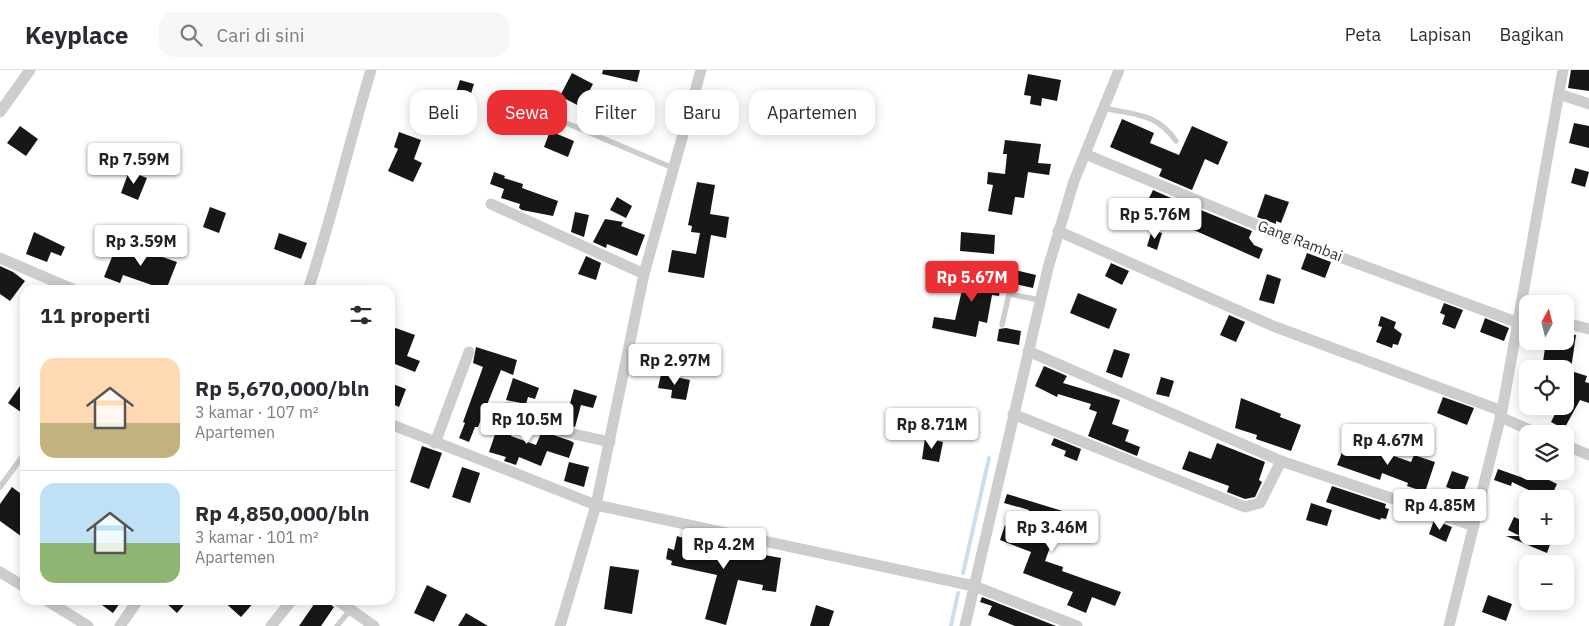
<!DOCTYPE html>
<html lang="id">
<head>
<meta charset="utf-8">
<style>
  :root { --surface:#fff; --page:#f7f7f7; --text:#2b2b33; --muted:#7c7c81; --line:#e1e1e2; --accent:#ea3035 }
  body { margin:0; font-family:"IBM Plex Sans",sans-serif; background:var(--page); color:var(--text); height:100vh; display:flex; flex-direction:column; font-size:19px; white-space:nowrap }
  * { box-sizing:border-box; margin:0 }
  p { font-size:16px; color:var(--muted) }
  .icon { flex:none; width:28px; height:28px; fill:none; stroke:currentColor; stroke-width:2; stroke-linecap:round; stroke-linejoin:round }
  .map { position:relative; flex:1; overflow:hidden }
  .drawer { position:absolute; left:20px; top:215px; width:375px; height:320px; display:flex; flex-direction:column; background:var(--surface); border-radius:15px; box-shadow:0 2px 12px #0003 }
  .drawer>* { flex:none }
  .banner { position:absolute; left:410px; top:20px; width:475px; height:45px; display:flex; gap:10px }
  .needle { width:32px; rotate:7deg }
  .controls { position:absolute; left:1519px; top:225px; display:grid; gap:10px }
  .controls a { display:grid; place-items:center; width:55px; height:55px; border-radius:10px; background:var(--surface); box-shadow:0 2px 12px #0003; font-size:25px }
  .price { position:absolute; translate:-50% -42px; padding:0 11px; border-radius:5px; background:#fff; color:#222; font-size:16px; line-height:32px; filter:drop-shadow(0 1px 2px #0008) }
  .price::after { content:''; position:absolute; left:50%; top:30px; width:15px; height:11px; margin-left:-8px; background:inherit; clip-path:polygon(0 0,100% 0,50% 100%) }
  .price.on { background:var(--accent); color:#fff }
  ul { padding:0; list-style:none }
  li { display:flex; align-items:center; gap:15px; height:125px; padding:0 20px }
  li+li { border-top:1px solid var(--line) }
  li span { display:grid; place-items:center; flex:none; width:140px; height:100px; border-radius:15px; color:#555 }
  li>.icon { margin-inline-start:auto }
  span .icon { width:60px; height:60px; fill:#fffc; stroke-width:1 }
  li b { font-size:21px }
  h2 { display:flex; justify-content:space-between; align-items:center; height:60px; padding:0 20px; font-size:21px }
  .tag { padding:0 18px; border-radius:15px; background:var(--surface); box-shadow:0 2px 12px #0003; font-size:18px; line-height:45px }
  .tag.on { background:var(--accent); color:#fff }
  header { display:flex; align-items:center; gap:30px; box-sizing:border-box; height:70px; padding:0 25px; background:var(--surface); border-bottom:1px solid var(--line) }
  header strong { font-size:24px }
  nav { display:flex; gap:28px; margin-inline-start:auto; font-size:18px }
  .search { width:350px; height:45px; background:var(--page); display:flex; align-items:center; gap:12px; box-sizing:border-box; padding:0 18px; border-radius:15px; color:var(--muted); font-size:19px }
  .map>svg:first-child { display:block }
</style>
</head>
<body>
<header>
<strong>Keyplace</strong>
<div class="search"><svg class="icon" aria-label="search" viewBox="0 0 24 24"><circle cx="10" cy="10" r="6"/><path d="M15 15l6 6"/></svg>Cari di sini</div>
<nav><a>Peta</a><a>Lapisan</a><a>Bagikan</a></nav>
</header>
<div class="map">
<svg width="1589" height="556" viewBox="0 0 1589 556">
  <rect width="100%" height="100%" fill="#fff"/>
  <g fill="none" stroke-linecap="round" stroke-linejoin="round">
    <!-- stream -->
    <path stroke="#cadeee" stroke-width="4" d="M963,503L989,388
      M951,556L958,523"/>
  </g>
  <!-- building -->
  <path fill="#171717" d="M603,0H640L637,12L602,4Z
    M1571,0H1589V21L1568,18Z
    M572,3L593,14L581,37L560,26Z
    M1028,4L1061,10L1057,31L1042,28L1041,36L1030,34L1031,26L1024,25Z
    M460,10L474,14L468,33L454,28Z
    M1122,49L1154,63L1150,73L1179,85L1192,56L1228,72L1218,95L1205,89L1192,120L1159,106L1162,99L1110,77Z
    M1574,53L1589,56V78L1569,73Z
    M20,56L38,69L26,86L7,73Z
    M550,61L574,71L568,87L544,77Z
    M399,62L421,70L414,89L422,93L413,112L388,101L398,79L394,77Z
    M1005,70L1041,74L1038,93L1051,94L1049,105L1028,102L1024,128L1015,127L1012,145L988,141L993,115L987,114L988,102L1005,104L1007,84H1003Z
    M1575,98L1589,102L1585,117L1571,113Z
    M129,101L147,108L138,130L121,123Z
    M494,102L505,106L504,108L523,114L522,118L558,131L553,146L522,140L519,138L520,134L501,128L504,119L490,114Z
    M697,112L715,115L710,144L729,147L726,168L711,165L704,208L668,202L672,180L696,184L700,163L691,162L692,156L688,155Z
    M1153,120L1171,128L1166,137L1148,130Z
    M1265,124L1289,132L1281,153L1276,151V154L1257,147Z
    M617,127L632,136L626,148L610,140Z
    M210,137L226,143L219,163L203,157Z
    M1196,138L1252,161L1249,168L1254,175L1263,179L1259,189L1187,157Z
    M575,142L589,145L584,167L571,162Z
    M605,149L623,152L621,156L645,165L637,186L607,174L606,178L593,172Z
    M1152,160L1162,163L1157,180L1147,176Z
    M34,162L65,177L61,186L51,182L47,192L26,184Z
    M961,162L995,165L994,184L960,181Z
    M279,163L307,173L301,189L274,179Z
    M130,176L177,192L166,220L123,205L120,213L104,207L116,177L128,181Z
    M1307,183L1331,192L1325,208L1301,199Z
    M586,186L601,193L596,210L578,204Z
    M1111,193L1129,201L1122,215L1105,206Z
    M0,196L13,202L25,211L10,231L0,224Z
    M966,200L1002,206L999,226L992,225L987,253L979,251L976,267L932,258L934,247L955,250L962,220L956,219L959,202L966,204Z
    M1015,200L1036,205L1033,218L1011,213Z
    M1267,204L1281,209L1274,234L1259,230Z
    M1078,223L1117,239L1109,259L1070,243Z
    M1444,233L1463,240L1455,259L1442,254L1445,245L1440,243Z
    M1229,245L1245,252L1236,272L1220,265Z
    M1381,246L1396,252L1394,258L1402,264L1398,275L1393,274L1392,278L1376,272L1382,257L1378,256Z
    M1485,248L1509,258L1504,271L1480,262Z
    M390,256L415,265L407,286L420,291L415,302L390,292Z
    M1006,258L1021,261L1019,275L997,271L999,259Z
    M1565,263L1576,265L1571,299H1565V296L1543,292L1546,271H1565Z
    M476,277L517,290L513,305L501,300L478,357H475L469,372L459,368L465,353L463,352L483,297L473,293Z
    M1114,279L1130,284L1122,308L1106,302Z
    M1044,296L1067,306L1063,313L1120,330L1112,354L1129,360L1125,371L1140,377L1137,386L1088,366L1097,342L1089,339L1091,334L1058,324L1057,327L1035,316Z
    M1574,302L1587,306L1585,312L1589,313V333L1580,330L1564,359L1551,352L1559,336H1565Z
    M661,304L690,310L686,330L671,328L672,320L658,318Z
    M1161,307L1174,311L1169,327L1156,324Z
    M513,308L539,318L535,329L528,327L526,334L506,330Z
    M25,309V345L8,333Z
    M390,313L406,319L399,337L390,333Z
    M574,319L597,326L593,338L581,335L575,357L557,351L562,335L569,337Z
    M1443,327L1474,338L1467,355L1437,343Z
    M1241,328L1281,344L1280,347L1301,355L1291,381L1256,369L1257,365L1235,358Z
    M503,341L512,347L507,362L512,363L511,366L536,375L542,361L571,371L574,373L569,388L547,381L541,396L519,387L516,395L504,391L506,387L489,382Z
    M925,368L943,372L939,392L922,389Z
    M1054,368L1081,379L1077,391L1064,386L1066,381L1051,375Z
    M1217,373L1265,392L1259,410L1262,412L1255,427L1245,429L1227,422L1229,416L1182,399L1189,381L1211,389Z
    M1345,375L1366,382L1368,377L1411,392L1414,385L1435,392L1425,422L1407,416L1408,413L1382,403L1380,410L1337,395Z
    M422,376L442,383L429,419L410,412Z
    M569,392L589,397L584,417L564,411Z
    M462,397L480,403L470,433L452,427Z
    M1498,399L1529,410L1533,402L1557,414L1550,429H1547L1512,412L1511,416L1494,410Z
    M1452,401L1469,407L1463,423L1446,417Z
    M1332,416L1386,434L1385,438L1389,439L1386,449L1381,448L1380,450L1326,432Z
    M12,417L25,427V469L0,451V434Z
    M1007,424L1069,443L1068,446L1074,448L1068,462L1057,458L1045,491L1063,497L1062,501L1121,522L1115,536L1092,527L1086,543L1067,535L1073,522L1023,503L1031,482L1000,470L1005,455L1021,461L1029,440L1004,433Z
    M1311,433L1332,440L1327,456L1306,450Z
    M1514,447L1528,453V466H1553L1547,483L1506,466H1520L1508,460Z
    M1434,450L1452,457L1446,472L1429,464Z
    M684,464L712,470L711,475L781,488L776,522L762,520L763,515L738,510L726,555L705,549L717,505L671,495L672,491L666,489L668,478L674,480L677,466L683,468Z
    M610,496L639,500L632,544L604,539Z
    M427,515L447,525L434,552L414,543Z
    M1488,525L1512,534L1506,551L1482,542Z
    M982,527L1056,556H1015L988,545L992,536L980,532Z
    M95,530H122L113,543Z
    M163,530H188L177,543Z
    M222,530H256L241,547Z
    M317,530H324L334,537L321,556H299Z
    M816,535L834,541L829,556H810Z
    M466,543L488,556H458Z"/>
  <g fill="none" stroke-linecap="round" stroke-linejoin="round">
    <!-- lane -->
    <path stroke="#cdcdcd" stroke-width="5.5" d="M500,25L673,98
      M1104,38C1135,45 1157,43 1176,71
      M153,220L154,219
      M1002,255L1009,224L1040,230
      M0,417L25,383
      M337,556L351,539"/>
    <!-- street -->
    <path stroke="#cdcdcd" stroke-width="11" d="M1559,24L1589,34
      M0,42L30,0
      M1085,84L1291,169L1516,252
      M491,134L644,204
      M1058,161L1273,256L1502,341
      M0,188L75,220
      M308,220C332,148 349,73 371,0
      M1565,253L1589,259
      M1028,281L1281,391L1474,456
      M509,337L560,361L610,372
      M1013,344L1245,437L1260,433L1281,391
      M1500,347L1539,364
      M390,354L596,435L974,516L1077,556
      M435,373L469,282
      M1565,375L1589,385
      M0,502L25,517
      M46,530L88,556
      M337,530L374,556
      M120,556L138,530
      M271,556L292,530
      M560,556L596,435L644,204L701,0
      M965,556L1048,198L1074,111L1119,0
      M1449,556L1502,341L1563,0"/>
  </g>
  <g text-anchor="middle" stroke-width="5" stroke-linejoin="round" paint-order="stroke">
    <!-- street labels -->
    <g font-size="15" fill="#303030" stroke="#fff">
      <text transform="translate(1300 171) rotate(21)" y="5">Gang Rambai</text>
    </g>
  </g>
</svg>
<div class="controls">
<a><svg class="needle" viewBox="-14 -14 28 28"><path d="M0-13l5 13h-10z" fill="#e53935"/><path d="M0 13l5-13h-10z" fill="#7c7c81"/></svg></a>
<a><svg class="icon" aria-label="locate" viewBox="0 0 24 24"><circle cx="12" cy="12" r="6"/><path d="M12 2v4M12 18v4M2 12h4M18 12h4"/></svg></a>
<a><svg class="icon" aria-label="layers" viewBox="0 0 24 24"><path d="M12 4l9 5-9 5-9-5zM3 14l9 5 9-5"/></svg></a>
<a>+</a>
<a>−</a>
</div>
<b class="price" style="left:134px;top:115px">Rp 7.59M</b>
<b class="price" style="left:1155px;top:170px">Rp 5.76M</b>
<b class="price" style="left:141px;top:197px">Rp 3.59M</b>
<b class="price on" style="left:972px;top:233px">Rp 5.67M</b>
<b class="price" style="left:675px;top:316px">Rp 2.97M</b>
<b class="price" style="left:527px;top:375px">Rp 10.5M</b>
<b class="price" style="left:932px;top:380px">Rp 8.71M</b>
<b class="price" style="left:1388px;top:396px">Rp 4.67M</b>
<b class="price" style="left:1440px;top:461px">Rp 4.85M</b>
<b class="price" style="left:1052px;top:483px">Rp 3.46M</b>
<b class="price" style="left:724px;top:500px">Rp 4.2M</b>
<div class="banner">
<a class="tag">Beli</a>
<a class="tag on">Sewa</a>
<a class="tag">Filter</a>
<a class="tag">Baru</a>
<a class="tag">Apartemen</a>
</div>
<section class="drawer">
<h2>11 properti<svg class="icon" aria-label="filters" viewBox="0 0 24 24"><path d="M4 7h16M4 17h16"/><circle cx="9" cy="7" r="2"/><circle cx="15" cy="17" r="2"/></svg></h2>
<ul>
<li><span style="background:linear-gradient(#ffd9b3 65%,#c2b280 0)"><svg class="icon" aria-label="home" viewBox="0 0 24 24"><path d="M3 11l9-7 9 7M6 9v11h12V9"/></svg></span><div><b>Rp 5,670,000/bln</b><p>3 kamar · 107 m²</p><p>Apartemen</p></div></li>
<li><span style="background:linear-gradient(#bfe0f5 60%,#8fb573 0)"><svg class="icon" aria-label="home" viewBox="0 0 24 24"><path d="M3 11l9-7 9 7M6 9v11h12V9"/></svg></span><div><b>Rp 4,850,000/bln</b><p>3 kamar · 101 m²</p><p>Apartemen</p></div></li>
</ul>
</section>
</div>
</body>
</html>
